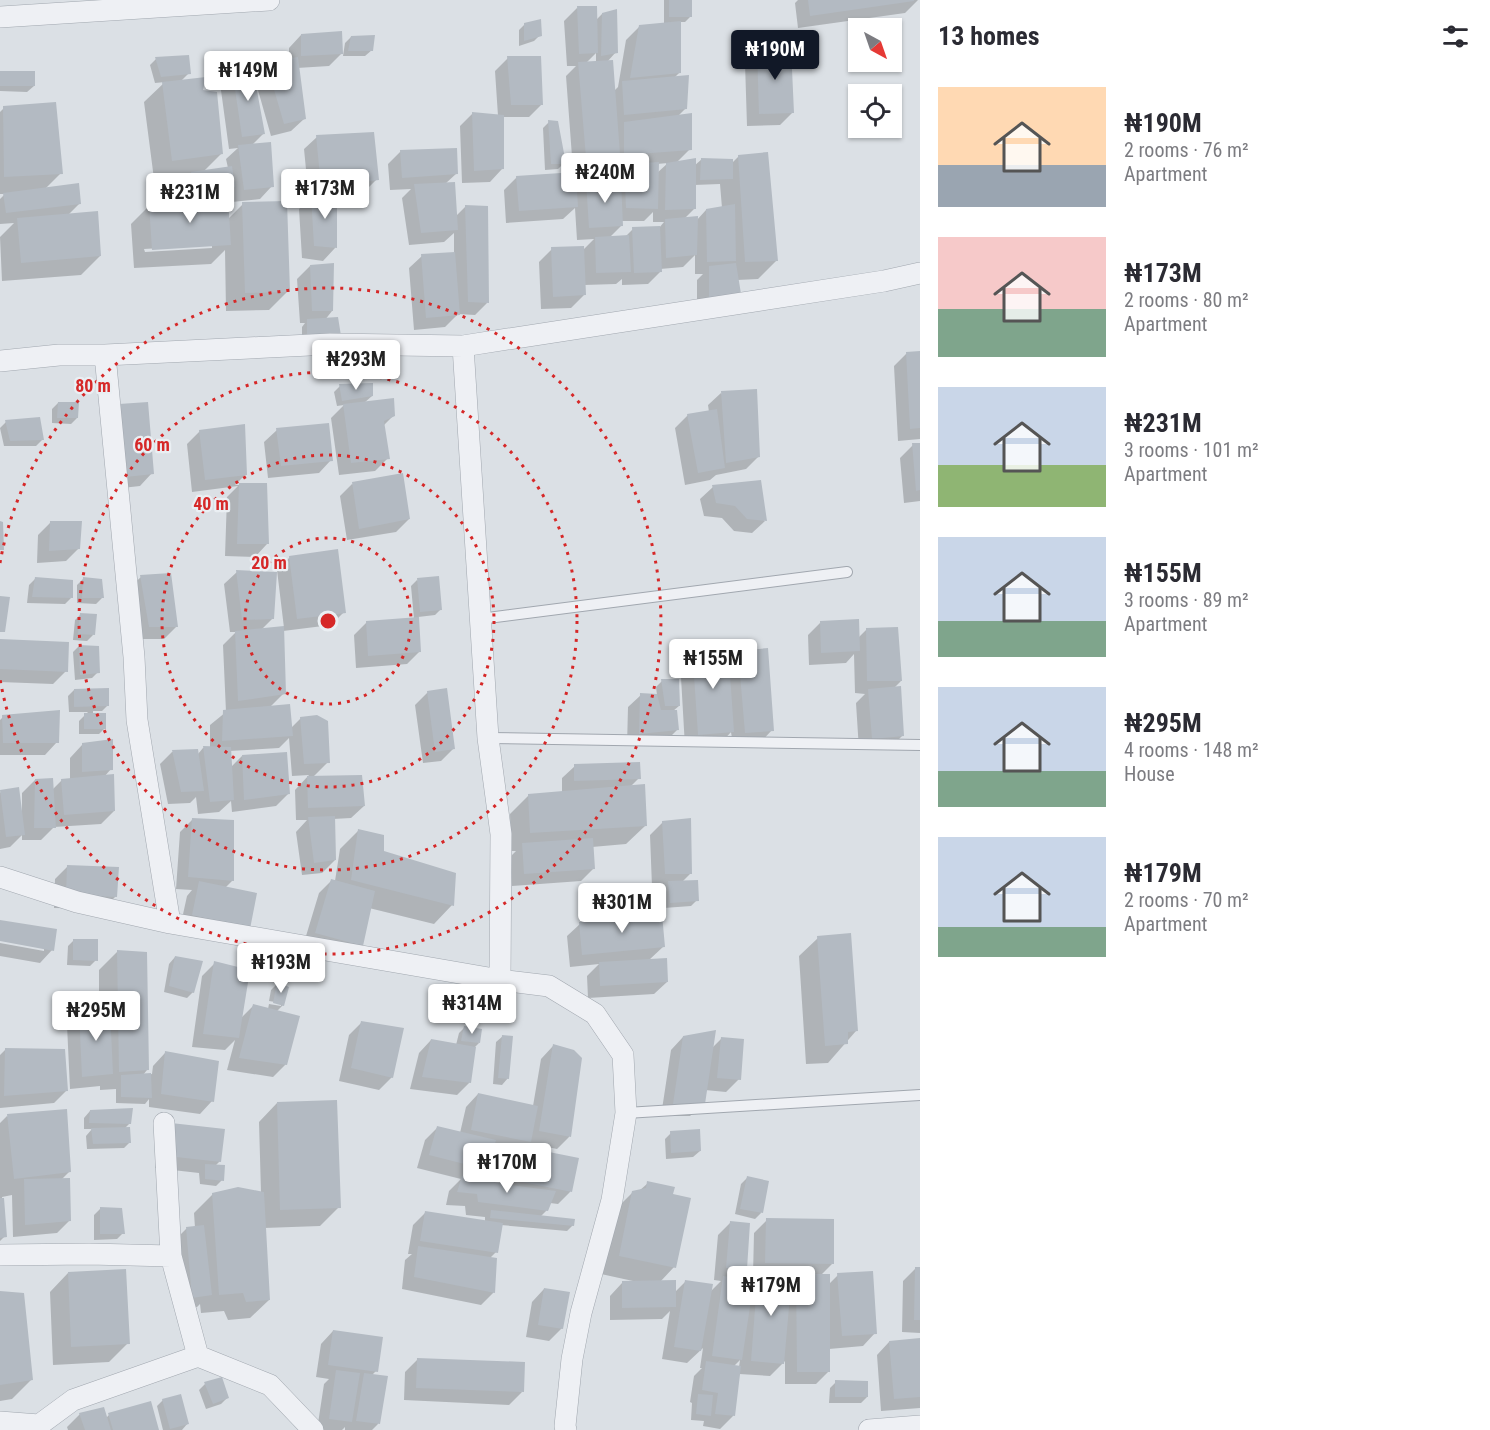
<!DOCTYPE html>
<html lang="en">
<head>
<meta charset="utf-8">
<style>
  :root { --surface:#fff; --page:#f7f7f7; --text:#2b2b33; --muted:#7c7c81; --accent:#111827 }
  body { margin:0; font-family:"Roboto Condensed",sans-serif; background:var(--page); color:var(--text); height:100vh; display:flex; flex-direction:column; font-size:22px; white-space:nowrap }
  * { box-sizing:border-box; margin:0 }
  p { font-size:20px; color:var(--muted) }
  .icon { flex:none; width:33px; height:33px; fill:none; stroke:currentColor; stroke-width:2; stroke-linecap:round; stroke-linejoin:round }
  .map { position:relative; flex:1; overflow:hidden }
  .details { display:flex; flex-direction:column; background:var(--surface); width:570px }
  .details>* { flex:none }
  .needle { width:39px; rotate:140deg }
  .controls { position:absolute; left:848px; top:18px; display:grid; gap:12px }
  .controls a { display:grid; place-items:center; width:54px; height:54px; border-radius:0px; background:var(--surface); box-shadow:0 2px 4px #0004; font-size:30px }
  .price { position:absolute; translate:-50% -51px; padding:0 14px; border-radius:6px; background:#fff; color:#222; font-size:20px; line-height:39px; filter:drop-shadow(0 2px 3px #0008) }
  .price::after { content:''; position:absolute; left:50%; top:36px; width:18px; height:14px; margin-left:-9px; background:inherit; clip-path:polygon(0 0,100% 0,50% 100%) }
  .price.active { background:var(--accent); color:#fff }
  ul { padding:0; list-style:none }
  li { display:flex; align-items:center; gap:18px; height:150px; padding:0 18px }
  li span { display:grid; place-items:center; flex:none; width:168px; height:120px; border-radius:0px; color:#555 }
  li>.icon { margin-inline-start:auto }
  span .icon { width:72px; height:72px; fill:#fffc; stroke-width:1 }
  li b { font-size:26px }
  h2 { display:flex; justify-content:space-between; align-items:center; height:72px; padding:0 18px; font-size:26px }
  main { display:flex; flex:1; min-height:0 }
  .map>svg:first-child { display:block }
</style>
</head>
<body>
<main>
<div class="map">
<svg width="920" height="1430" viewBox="0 0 920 1430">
  <rect width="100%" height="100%" fill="#dbe0e5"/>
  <!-- shadow -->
  <path fill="#0003" fill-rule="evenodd" d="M664,0H690L691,16L685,22H680V72L674,78L686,108L677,117L690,149L677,162L694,166L702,159L731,164L739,156L777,260L758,279L737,280L697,318V280L703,274H695V255L683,267L660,269L661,271L648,284L622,285V279L616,284L584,285V295L571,308L541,309L539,262L552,249L582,251L594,239L577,240L575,208L563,219L506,223L504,190L517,177L575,193L586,182H612V179L625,166L612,167V160L606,166L573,170L566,76L576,66H567L564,21L577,8L596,20L602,14L616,52L607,62L614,91L618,87L626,40L639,27L664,24ZM596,53V62L586,63ZM668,163L657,173V164ZM720,184L722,208L706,210L696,221L684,219L694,209V185ZM653,212V222H664L659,228L633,229L625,237L609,238L621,226V221H644Z
    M798,0H918L905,13L798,28L795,3Z
    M525,24L540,35L534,41L519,46V30Z
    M301,35L342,53L329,66L297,68L304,119L291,131L271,136L258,90L256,91L264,133L252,145L272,186L260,199L232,202L230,190L220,201L228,219L243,204L288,291L269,310L226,311L225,250L211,264L134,268L131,224L150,205L182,203L179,187L192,174L154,179L144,102L165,82L155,83L150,65L156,59L189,73L181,81L201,91L222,153L203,172L228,168L226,159L238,148L229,149L220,83L233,71L253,77L267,64L289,60V48ZM212,245V248L145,252L144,249Z
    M351,37L372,50L365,56H343L345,43Z
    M757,50L793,112L780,125L747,126L745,63Z
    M508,58L542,104L529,117H503L502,169L490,182L462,183L460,126L473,113L498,116L495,71Z
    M0,73L34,86L27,92L0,91Z
    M4,108L61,173L45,189L80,203L68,215L100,256L81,275L2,281L0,237L14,223L0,224V199L5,194H0V112Z
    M549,122L564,163L558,169L545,170L543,128Z
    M317,137L377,179L364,192L336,195L335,248L323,261L302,258L299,209L309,200L304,149Z
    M401,151L457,173L445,184L456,216L466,206L487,303L475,315L458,314L445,327L414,330L409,268L422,256L454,253V233L444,242L409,245L402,198L411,189L390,190L388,164Z
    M310,266L332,311L302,349V327L305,323H300L297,279Z
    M920,353V439L898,441L894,366L906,354Z
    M340,386L372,396L364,403L393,416L383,426L388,458L375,471L339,475L331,418L344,405L337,406L334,392Z
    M721,393L759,456L746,469L716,475L710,480L685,485L675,428L688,415L709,412L708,405Z
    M58,403L77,418L71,424L52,423V409Z
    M107,418L152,473L140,486L113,489Z
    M6,422L42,440L36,446H4L0,428Z
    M277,430L331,460L319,473L268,478L264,442Z
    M200,431L246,474L235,485H265L267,544L255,557L225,556L227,497L238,486L192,492L187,444Z
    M920,444V501L904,503L900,458L913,445Z
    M352,484L409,519L396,532L347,540L340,496Z
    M713,487L765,521L752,533L734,531L722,518L704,516L700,499Z
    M50,523L79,548L66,561L37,563L38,535Z
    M290,557L344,612L331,625L283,631L284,693L270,707L291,728L301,718L328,762L313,777L364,806L351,818L333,819L335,860L322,873L302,875L296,832L307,820H296L295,790L309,775L292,776L289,738L279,748L229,751L230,768L242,756L289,793L276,806L232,812L231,801L219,812L198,814L196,797L190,803L168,804L160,764L172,752L198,754L203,748H210V725L226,712L223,645L236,632H230L224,584L237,572L273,618L261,630L284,628L277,570Z
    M141,577L177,626L164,639H137L128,589Z
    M35,579L71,598L65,604L27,603L29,585Z
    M83,579L102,598L96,604L77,603V585Z
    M417,580L441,609L435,615L418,617L420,651L407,664L356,668L354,635L367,622L414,619L411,586Z
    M81,614L93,635L87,641L73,640L75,620Z
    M820,623L858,638L867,629L901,681L894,688L903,735L890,748L859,750L856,703L865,694L855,693L854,654L846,663L809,665L808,635Z
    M0,641L66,671L53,684L0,682Z
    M79,646L98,672L92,678L75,680L73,652Z
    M693,647L728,663L739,652L772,730L760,743L733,745L731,732L720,744L685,747L680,660Z
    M662,681L679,706L673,711L677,730L664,743L627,746L628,707L641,695H657L656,687Z
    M74,690L108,705L102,711H93V714L105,728L99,734H79V721L88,712H69L68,696Z
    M428,692L454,748L441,761L423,763L415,705Z
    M3,717L57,742L45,755H0V720Z
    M82,745L111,769L104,777L114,811L101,824L54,827L41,840H22V835L10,847L0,849V792L22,812V793L35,780L52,790L62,780H70V758Z
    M575,766L639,778L630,787L645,826L626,844L592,847L593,869L581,881L512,886L510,857L516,851H511L510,814L529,795L562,792V778Z
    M192,820L233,880L225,888L248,928H180L187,896L192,890L176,889L180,832Z
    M663,822L690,874L682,882L697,900L691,906L664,908L663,886L652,887L650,835Z
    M359,830L382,852L452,905L434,924L369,908L362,945L349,958L303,946L319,893L332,880L335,881L340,849Z
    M67,867L116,896L103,909L54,908L55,879Z
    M0,921L52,950L40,963L0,956V943L44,951V948L0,940Z
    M580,924L664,946L649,960L667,982L654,994L588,998L587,976L599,964L570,967L567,936Z
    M818,938L856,1031L828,1063L806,1064L799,956Z
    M74,940L96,960L90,966L67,965L68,946Z
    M118,951L147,1070L143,1075L152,1074L153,1066L165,1053L212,1101L200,1114L149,1107V1099L145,1104L116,1103V1089L100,1090V1086L70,1089L67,1025L80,1012L99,1010V970Z
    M175,957L193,992L187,998L164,992L169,964Z
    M215,963L241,1018L254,1005L268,1009L269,1004L281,1006V1003L269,1001L271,990L277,984L283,1005L277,1011L286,1064L273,1077L227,1070L235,1040L225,1050L192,1047L202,976Z
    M362,1022L392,1077L379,1090L339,1081L349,1035Z
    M465,1027L479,1043L475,1047L470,1082L457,1095L410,1089L419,1053L431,1040L456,1045L459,1033Z
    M503,1036L508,1078L502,1085L493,1084L496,1042Z
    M683,1037L711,1049L721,1039L739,1079L726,1092L705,1090L703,1103L690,1116H661L671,1050Z
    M553,1046L581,1058L569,1137L557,1149L528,1143L523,1148L578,1160L570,1192L558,1204L550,1203L547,1210L540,1217L573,1225L567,1231L501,1225L496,1252L490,1258L494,1292L481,1305L402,1289L405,1260L412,1254H408L413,1225L425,1213L485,1222V1217L466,1215L465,1206L446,1205L449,1191L461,1179L417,1168L425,1140L437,1128L460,1133L466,1107L478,1094L533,1106L541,1059ZM492,1149L518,1154L512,1161L507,1185L476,1180L487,1169Z
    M6,1049L66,1091L54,1103L0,1108V1055Z
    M277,1103L339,1207L320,1226L264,1228L269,1300L250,1318L228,1320L224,1311L201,1313L200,1304L197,1307L180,1310L174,1241L186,1229L195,1228L194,1213L213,1194L261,1193L259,1122Z
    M90,1111L130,1123L124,1129L130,1142L124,1148L87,1149L86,1136L92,1129H84V1118Z
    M7,1116L69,1172L61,1180L69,1221L57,1233L13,1237L12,1195L2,1197L5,1236L0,1241V1123Z
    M671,1133L700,1151L693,1157L666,1159L665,1139Z
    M159,1137L220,1161L215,1166L222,1180L216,1186L200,1184L199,1173L155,1168Z
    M747,1178L761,1213L755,1219L735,1214L741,1184Z
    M648,1183L672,1195L674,1267L660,1282L675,1292L686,1281L710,1292L721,1281L714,1280L718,1235L731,1222L745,1269L735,1279L750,1281L755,1276H753L754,1233L767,1220L832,1264L820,1276L829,1284L838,1275L875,1333L863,1346L829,1349V1371L816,1384H785V1361L770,1376L739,1374L733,1416L720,1429L703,1426L704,1421L691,1420L692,1403L690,1402L694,1376L702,1368H700L703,1348L687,1363L662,1359L670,1311L662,1319L610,1320V1296L622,1283L633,1281L601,1274L613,1212L632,1193L639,1191ZM790,1276H796L790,1283ZM740,1360L739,1367L734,1366Z
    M100,1209L123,1233L117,1239L94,1240V1215Z
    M916,1268H920V1333L902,1332L903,1281Z
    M68,1273L128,1343L109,1362L53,1365L50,1292Z
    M544,1289L562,1328L549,1341L526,1337L532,1302Z
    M0,1292L31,1380L12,1399L0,1401Z
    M333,1331L376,1371L372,1375L378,1424L372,1430H345V1427L342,1430H317L324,1384L329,1379L316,1377L321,1344Z
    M920,1339V1408L881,1411L877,1355L889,1342Z
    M418,1359L522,1392L509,1405L404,1400L405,1372Z
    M836,1382L867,1397L861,1403H829L830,1388Z
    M205,1384L227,1398L221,1404L206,1409L199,1390Z
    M163,1400L188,1423L182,1430H163L157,1406Z
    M80,1414L106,1418L109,1415L157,1430H68L67,1427Z"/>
  <!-- building -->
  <path fill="#b3bac2" d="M669,0H692V17H669Z
    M808,0H914V1L810,16Z
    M577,6H597L598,53L579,54Z
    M617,9L618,53L601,56L602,13Z
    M541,19L542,36L524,41V23Z
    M681,21V73L630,78L639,25Z
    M342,31L343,54L301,56V34Z
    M375,35L373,51H348L351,36Z
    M791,47L794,113L759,114L757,49Z
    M189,55L191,74L161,77L155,57Z
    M507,56H541L543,105H511Z
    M298,57L306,119L284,124L266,62Z
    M613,60L620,154L586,158L578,62Z
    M252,64L265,134L242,137L232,69Z
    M0,71H35V86H0Z
    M689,75L687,109L624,115L622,81Z
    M206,77L203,90L217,92L223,154L172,161L162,82Z
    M56,102L63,174L4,177L3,106Z
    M472,112L504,115V169L474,171Z
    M692,113V150L624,155V122Z
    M548,120L558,121L566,164H551Z
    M374,132L379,180L321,187L316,135Z
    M271,142L274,187L244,190L238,145Z
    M457,148L458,174L402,178L400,150Z
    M768,152L778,261L745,262L738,155Z
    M696,158V209L665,210L666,163Z
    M701,158L733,159V179L700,180Z
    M659,162L658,209L626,208L624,164Z
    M232,166L235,187L194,193L191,172Z
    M576,172L578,207L519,211L516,176Z
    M621,180L623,226L589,228L586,181Z
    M455,182L458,230L421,233L414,184Z
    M79,183L81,204L6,213L3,193Z
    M337,192V248L314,246L311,195Z
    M228,198L231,245L152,250L149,203Z
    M287,201L290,292L245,293L242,202Z
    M735,204L736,261L707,262L706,209Z
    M465,205L488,206L489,303L468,302Z
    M98,211L101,256L21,263L17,218Z
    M698,216L697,255L666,258L665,219Z
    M660,226L662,272L634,273L632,227Z
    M629,235L631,272L596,273L595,237Z
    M584,246L586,295L553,297L551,247Z
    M455,252L460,315L426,318L421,254Z
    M334,263L333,311H312L310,265Z
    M736,263L742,300L709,306V266Z
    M338,317L342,342L307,344V319Z
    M920,351V428L910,429L906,352Z
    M373,383V396L342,401L339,384Z
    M757,389L760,457L726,463L721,391Z
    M394,398L395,416L384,421L390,459L351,463L343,404Z
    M58,402H79L78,418H57Z
    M148,402L154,474L125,477L119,404Z
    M717,409L725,468L698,473L687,414Z
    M40,417L44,440L10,441L5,420Z
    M329,423L333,461L281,466L276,428Z
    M245,424L247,475L205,480L199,430Z
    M912,443H920V490L916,491Z
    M403,473L410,519L359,529L352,482Z
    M761,480L767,521L747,519L735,506L716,503L712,485Z
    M239,483H267L269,544H237Z
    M0,521L3,522L4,550H0Z
    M50,521H82L80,549L49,551Z
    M338,549L346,613L297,619L289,556Z
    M236,570L277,572L274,619L242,620Z
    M171,573L178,627H149L140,575Z
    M439,576L442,610L420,612L417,578Z
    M35,577L73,580V598L32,597Z
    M83,577L102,579L104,598H82Z
    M0,596L10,597L5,632H0Z
    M80,613L97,614L95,635L78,634Z
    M419,617L421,652L368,656L366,621Z
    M859,619L860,651L821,653L820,621Z
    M284,626L286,694L238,701L235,631Z
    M898,627L902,681H867L866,628Z
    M0,639L69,642L68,672L0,669Z
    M79,645L99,646L100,673L80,675Z
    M728,645L734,732L698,735L692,646Z
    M768,648L774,731L745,733L738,651Z
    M661,679H679L680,706H665Z
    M901,686L904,736L872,739L868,689Z
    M109,688V706L74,707V689Z
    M447,688L455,749L435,752L427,691Z
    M640,693L657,694L661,710H677L679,730L639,734Z
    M290,704L293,736L222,741L223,710Z
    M60,710L59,743H3L2,715Z
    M84,713H106V729H84Z
    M317,715L328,721L330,763L304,764L300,717Z
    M113,739V770L82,772V743Z
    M203,746L231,747L234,800L210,802Z
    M198,749L204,791L181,792L172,750Z
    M287,752L290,794L244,800L242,755Z
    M640,762L641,779L574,781V764Z
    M114,774L115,811L64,815L61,779Z
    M362,775L365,806L308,808L307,776Z
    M53,778L56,828H34L35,779Z
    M645,784L647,826L530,833L528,794Z
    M19,787L25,835L6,837L0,790Z
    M335,816L336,860L314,863L308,817Z
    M192,818L234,820V881L188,877Z
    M691,818L692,874H665L662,821Z
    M358,829L384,835V851L456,873L454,906L351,880Z
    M593,838L595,869L524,874L522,843Z
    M67,865L119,867L117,897L66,895Z
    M331,879L375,891L363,946L315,933Z
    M698,880L699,901L670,903L668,881Z
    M199,881L257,893L250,929L192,915Z
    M662,914L665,947L582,955L579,922Z
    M0,920L57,929L54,951L0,941Z
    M851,933L858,1031L848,1032V1044L825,1046L817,936Z
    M73,939H98V961L73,960Z
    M117,950L147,952L149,1070L119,1072Z
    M175,956L203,961L194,993L169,986Z
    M667,958L668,982L600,986L599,962Z
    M214,961L250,970L239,1038L203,1034Z
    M277,982L289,987L284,1006L273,1003Z
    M253,1004L300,1016L287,1065L239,1058Z
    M110,1008L113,1074L82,1077L79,1011Z
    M361,1021L404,1028L393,1078L351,1068Z
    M464,1026L482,1029L480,1043L461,1041Z
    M716,1030L705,1104H673L683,1036Z
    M502,1035L513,1036L509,1079L498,1078Z
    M721,1037L744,1039L741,1080L717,1078Z
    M431,1039L476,1047L471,1083L422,1077Z
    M553,1044L574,1050L582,1058L571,1137L539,1131Z
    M5,1048L65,1049L68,1091L4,1096Z
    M165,1051L219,1061L214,1102L161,1094Z
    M151,1073L152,1098L121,1097V1075Z
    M478,1093L538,1106L531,1142L471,1130Z
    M337,1100L341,1208L280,1210L277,1102Z
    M133,1108L131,1124L89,1123L90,1110Z
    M67,1109L71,1172L14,1179L7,1114Z
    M171,1123L225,1129L221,1162L167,1156Z
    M437,1126L496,1140L488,1170L429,1155Z
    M130,1127L131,1143L93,1144L91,1128Z
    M700,1129L701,1151L671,1153L670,1131Z
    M524,1147L579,1158L572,1192L517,1181Z
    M205,1164L225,1165L224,1181L205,1179Z
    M462,1176L511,1185L556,1191L548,1211L478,1202L477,1194L457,1192Z
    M747,1176L769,1181L763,1213L740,1209Z
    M70,1178L71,1221L25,1225L24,1179Z
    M647,1181L675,1187L673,1194L691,1198L676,1268L619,1256L632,1191L646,1188Z
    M238,1187L264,1192L270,1300L246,1302L243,1293L219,1295L212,1193Z
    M0,1198H4L7,1237L0,1238Z
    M100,1207L122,1208L125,1234H100Z
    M491,1210L575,1219L574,1226L490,1218Z
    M425,1211L503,1223L498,1253L420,1241Z
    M766,1218L834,1219V1264L765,1263Z
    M730,1221L750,1223L747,1269L726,1268Z
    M204,1225L212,1295L192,1298L186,1227Z
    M418,1246L497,1258L495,1293L414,1277Z
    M915,1267H920V1320H914Z
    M126,1269L130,1344L71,1347L68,1272Z
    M758,1270L792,1273L784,1364L751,1361Z
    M873,1271L877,1334L842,1336L837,1273Z
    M796,1274H830V1372H797Z
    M723,1276L754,1280L742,1360L712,1356Z
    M676,1280V1307L622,1308V1281Z
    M685,1280L713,1284L701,1351L674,1347Z
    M544,1288L570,1292L563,1329L538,1325Z
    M0,1291L24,1293L33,1380L0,1385Z
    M333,1330L383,1337L378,1372L328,1365Z
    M920,1338V1397L894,1399L889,1341Z
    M417,1358L525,1362L524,1392L416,1388Z
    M706,1361L741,1366L735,1416L715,1414L718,1393L702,1390Z
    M336,1370L360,1373L352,1422L329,1419Z
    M364,1373L388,1376L380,1424L356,1421Z
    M222,1377L229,1398L213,1404L204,1382Z
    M835,1380L868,1381V1397H835Z
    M181,1394L189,1424L170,1429L162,1399Z
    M698,1394L713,1395L711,1416L696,1414Z
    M151,1401L159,1430H113L108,1413Z
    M104,1407L111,1430H85L79,1413Z"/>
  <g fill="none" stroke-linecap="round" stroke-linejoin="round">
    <defs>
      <path id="service" d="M480,619L847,572
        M488,738L920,745
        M626,1113L920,1095"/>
      <path id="minor" d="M0,17L269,0
        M463,346L488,738L501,834L500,980
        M105,355L134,657L137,720L170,923
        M0,361L59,355H105L330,344L463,346L884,281L920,273
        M0,877L77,902L170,923L500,980L549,986L595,1014L623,1055L626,1113L612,1200L581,1313L572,1359L565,1426L566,1430
        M0,1255L89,1254L171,1256
        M198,1356L270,1385L313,1430
        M0,1422L39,1425
        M37,1430L39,1425L73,1400L198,1356L171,1256L164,1123
        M869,1430L920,1426"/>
    </defs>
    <!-- service casing -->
    <use href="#service" stroke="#a1a7af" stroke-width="12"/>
    <!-- minor casing -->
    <use href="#minor" stroke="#a1a7af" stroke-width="22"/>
    <!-- service -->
    <use href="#service" stroke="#eef0f4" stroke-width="10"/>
    <!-- minor -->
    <use href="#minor" stroke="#eef0f4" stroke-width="21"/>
  </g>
  <!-- distance rings -->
  <g fill="none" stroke="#d62828" stroke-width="3" stroke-dasharray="3 6">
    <circle cx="328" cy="621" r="83"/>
    <circle cx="328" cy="621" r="166"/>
    <circle cx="328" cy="621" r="249"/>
    <path d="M0 563A333 333 0 1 1 0 679"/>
  </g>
  <circle cx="328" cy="621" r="9" fill="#d62828" stroke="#eaeff3" stroke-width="3"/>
  <g font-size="18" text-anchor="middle" font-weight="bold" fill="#d62828" stroke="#eaeff3" stroke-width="4.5" stroke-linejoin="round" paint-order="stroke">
    <text x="93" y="392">80 m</text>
    <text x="152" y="451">60 m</text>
    <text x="211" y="510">40 m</text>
    <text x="269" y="569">20 m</text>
  </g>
</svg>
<div class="controls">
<a><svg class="needle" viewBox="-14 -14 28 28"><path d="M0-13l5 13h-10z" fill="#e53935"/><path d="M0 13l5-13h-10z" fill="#7c7c81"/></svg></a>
<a><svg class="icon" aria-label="locate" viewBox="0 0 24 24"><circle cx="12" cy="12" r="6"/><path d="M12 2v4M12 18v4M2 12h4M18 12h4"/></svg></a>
</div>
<b class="price active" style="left:775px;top:81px">₦190M</b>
<b class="price" style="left:248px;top:102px">₦149M</b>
<b class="price" style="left:605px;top:204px">₦240M</b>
<b class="price" style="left:325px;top:220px">₦173M</b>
<b class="price" style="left:190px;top:224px">₦231M</b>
<b class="price" style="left:356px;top:391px">₦293M</b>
<b class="price" style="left:713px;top:690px">₦155M</b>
<b class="price" style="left:622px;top:934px">₦301M</b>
<b class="price" style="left:281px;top:994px">₦193M</b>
<b class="price" style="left:472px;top:1035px">₦314M</b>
<b class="price" style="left:96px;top:1042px">₦295M</b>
<b class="price" style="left:507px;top:1194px">₦170M</b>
<b class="price" style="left:771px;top:1317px">₦179M</b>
</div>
<section class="details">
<h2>13 homes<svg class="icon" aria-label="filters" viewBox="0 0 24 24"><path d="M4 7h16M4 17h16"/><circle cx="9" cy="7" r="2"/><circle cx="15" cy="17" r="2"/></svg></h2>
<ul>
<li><span style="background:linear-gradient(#ffd9b3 65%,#9aa5b1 0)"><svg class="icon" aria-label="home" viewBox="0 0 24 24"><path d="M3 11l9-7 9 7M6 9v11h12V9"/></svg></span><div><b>₦190M</b><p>2 rooms · 76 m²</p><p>Apartment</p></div></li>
<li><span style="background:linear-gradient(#f6c9c9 60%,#7fa58c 0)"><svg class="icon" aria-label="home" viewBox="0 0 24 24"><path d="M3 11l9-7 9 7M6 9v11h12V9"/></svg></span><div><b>₦173M</b><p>2 rooms · 80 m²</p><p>Apartment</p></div></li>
<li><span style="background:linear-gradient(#c9d6e8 65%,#8fb573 0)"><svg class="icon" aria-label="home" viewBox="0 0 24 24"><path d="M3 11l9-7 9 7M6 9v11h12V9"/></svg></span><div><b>₦231M</b><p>3 rooms · 101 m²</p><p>Apartment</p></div></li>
<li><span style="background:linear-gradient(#c9d6e8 70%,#7fa58c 0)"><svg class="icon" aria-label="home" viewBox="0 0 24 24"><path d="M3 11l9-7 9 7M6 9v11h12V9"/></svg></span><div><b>₦155M</b><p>3 rooms · 89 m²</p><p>Apartment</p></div></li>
<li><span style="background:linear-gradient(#c9d6e8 70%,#7fa58c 0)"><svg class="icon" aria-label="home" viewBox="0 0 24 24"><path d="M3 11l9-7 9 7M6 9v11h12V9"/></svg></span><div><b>₦295M</b><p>4 rooms · 148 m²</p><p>House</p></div></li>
<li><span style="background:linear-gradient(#c9d6e8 75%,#7fa58c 0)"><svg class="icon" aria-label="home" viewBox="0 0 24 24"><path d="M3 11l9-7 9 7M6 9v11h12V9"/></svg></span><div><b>₦179M</b><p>2 rooms · 70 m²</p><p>Apartment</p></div></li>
</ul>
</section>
</main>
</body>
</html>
